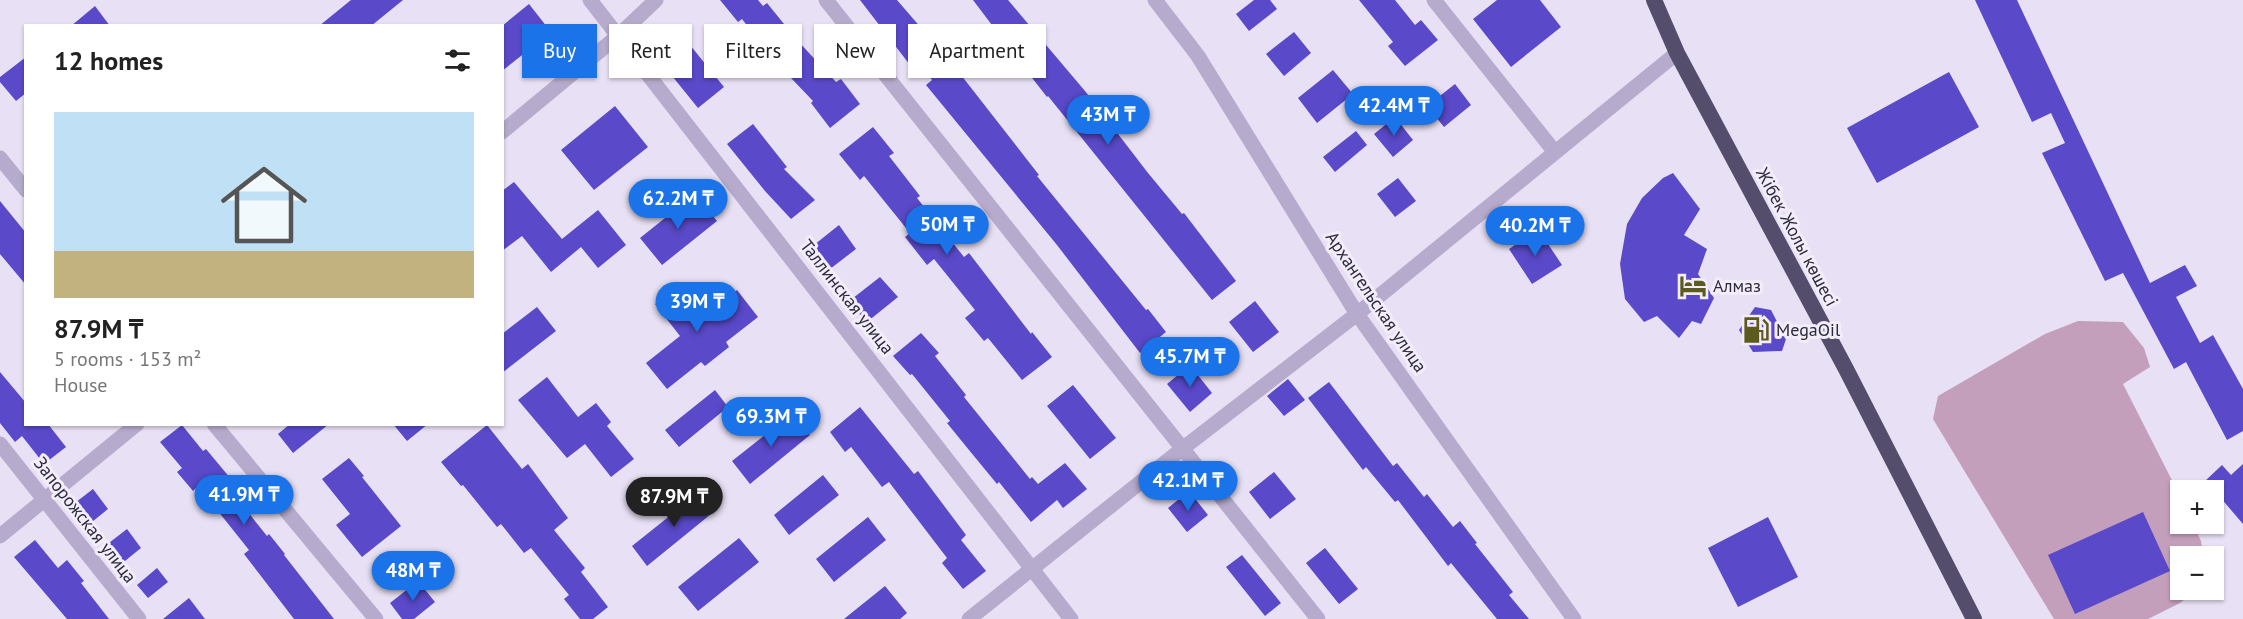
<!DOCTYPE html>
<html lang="en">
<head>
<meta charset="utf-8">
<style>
  :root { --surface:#fff; --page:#f6f6f6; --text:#222; --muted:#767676; --line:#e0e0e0; --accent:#1a73e8 }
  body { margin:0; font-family:"PT Sans",sans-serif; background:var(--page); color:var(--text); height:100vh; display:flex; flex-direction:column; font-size:22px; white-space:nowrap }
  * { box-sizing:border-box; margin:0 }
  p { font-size:20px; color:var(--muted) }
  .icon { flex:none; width:33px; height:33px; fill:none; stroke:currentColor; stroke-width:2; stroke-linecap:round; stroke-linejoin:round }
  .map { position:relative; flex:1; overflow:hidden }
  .side { position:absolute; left:24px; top:24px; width:480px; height:402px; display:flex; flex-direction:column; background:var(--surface); border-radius:0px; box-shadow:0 2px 4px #0004 }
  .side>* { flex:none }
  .hud { position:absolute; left:522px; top:24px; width:570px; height:54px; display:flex; gap:12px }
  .tools { position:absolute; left:2170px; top:480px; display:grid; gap:12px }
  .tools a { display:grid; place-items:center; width:54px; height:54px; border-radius:0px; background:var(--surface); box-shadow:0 2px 4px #0004; font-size:30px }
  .price { position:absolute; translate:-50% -51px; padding:0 14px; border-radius:21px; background:var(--accent); color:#fff; font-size:20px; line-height:39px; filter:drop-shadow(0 2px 3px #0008) }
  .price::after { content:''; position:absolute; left:50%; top:36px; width:18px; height:14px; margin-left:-9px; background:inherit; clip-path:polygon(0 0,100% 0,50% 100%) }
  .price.selected { background:#222; color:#fff }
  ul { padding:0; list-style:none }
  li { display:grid; align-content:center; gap:12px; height:318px; padding:0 30px }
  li+li { border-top:2px solid var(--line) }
  li span { display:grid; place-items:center; height:186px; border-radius:0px; color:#555 }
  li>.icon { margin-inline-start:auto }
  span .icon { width:108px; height:108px; fill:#fffc; stroke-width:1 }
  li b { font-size:26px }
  h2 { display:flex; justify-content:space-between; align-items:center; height:72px; padding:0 30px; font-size:26px }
  .pill { padding:0 21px; border-radius:0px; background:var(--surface); box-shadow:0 2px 4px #0004; font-size:21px; line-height:54px }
  .pill.selected { background:var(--accent); color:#fff }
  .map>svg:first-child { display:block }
</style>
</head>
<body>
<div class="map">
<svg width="2243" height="619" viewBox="0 0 2243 619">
  <rect width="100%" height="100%" fill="#e8e0f4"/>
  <!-- green -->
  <path fill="#c39fbb" d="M2078,321L2123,322L2144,348L2150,367L2123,384L2181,498V524H2193L2201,541L2203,556H2181V590H2197L2180,603L2148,619H2054L1933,419L1938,396L2045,334Z"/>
  <!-- building -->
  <path fill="#5a49c8" d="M351,0H403L371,26H319Z
    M720,0H758L763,6L767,3L797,40L836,82L841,79L860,104L830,128L811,103L813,101L771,57L742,19L738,22Z
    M860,0H897L954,66L1039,175L1037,176L1146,310L1148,309L1166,332L1140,353L1057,245L926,85L932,80L916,60L910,65Z
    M973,0H1008L1085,91L1148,173L1182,214L1184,213L1236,281L1212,300L1048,96L1047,97L1029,74Z
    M1254,0H1270L1277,9L1249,31L1236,14Z
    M1359,0H1395L1415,25L1421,20L1438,40L1405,66L1388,46L1393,42Z
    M1497,0H1540L1561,27L1511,67L1473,19Z
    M1975,0H2017L2150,283L2185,265L2197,286L2176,297L2200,343L2213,335L2243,389V431L2227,440L2186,362L2174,369L2123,273L2105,281L2042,153L2065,143L2051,113L2032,122Z
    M529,4L551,32L502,71V26Z
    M95,6L110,26H71Z
    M1294,32L1311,53L1284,76L1266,54Z
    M690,45L724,87L698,108L664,66Z
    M26,57V93L16,101L0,82V77Z
    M1333,70L1353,94L1317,123L1298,98Z
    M1949,72L1979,127L1877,183L1847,128Z
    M1455,84L1471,105L1444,127L1427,106Z
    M615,106L648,147L594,190L561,150Z
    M1395,117L1413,140L1393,157L1374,134Z
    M753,124L787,167L784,169L815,200L791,219L765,191L727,144Z
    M873,127L894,153L889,156L920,196L917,198L964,257L969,253L1031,334L1032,332L1052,357L1022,380L988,338L984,341L965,318L975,310L934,259L927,265L905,237L910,233L864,176L860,180L839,154Z
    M1356,131L1367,145L1335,172L1323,157Z
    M1673,173L1700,209L1684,235L1707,249L1698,274L1714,298L1701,324L1692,321L1679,338L1657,316L1644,322L1625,299L1620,264L1627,224L1642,198L1663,178Z
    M1398,178L1416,201L1395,217L1377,194Z
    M514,182L562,239L598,210L626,245L598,268L581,247L551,272L522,236L502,251V191Z
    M695,194L717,221L662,265L640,238Z
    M0,201L26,233V285L0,254Z
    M839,225L856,249L830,269L814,245Z
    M1538,229L1562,265L1532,284L1509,249Z
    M880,277L898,297L867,322L848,302Z
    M680,285L705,316L737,290L758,317L726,342L729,347L705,366L701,362L667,389L646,363L680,336L655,304Z
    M1255,301L1279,332L1253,352L1229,322Z
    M537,307L556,331L502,373V334Z
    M1755,307L1771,310L1786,339L1782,351L1753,352L1739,330Z
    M921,333L939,353L935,356L966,395L964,397L1030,479L1032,477L1038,484L1065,463L1087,489L1063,508L1057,500L1031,522L999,482L997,484L969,450L947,423L950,421L912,374L910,375L893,356Z
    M1190,365L1212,393L1190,412L1167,384Z
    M0,372L26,403V424H48L66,447L44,464L22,436L15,442L0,423Z
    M547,377L578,417L596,403L611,422L607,426L634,459L611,477L585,444L567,458L518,400Z
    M1288,379L1305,400L1284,416L1267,396Z
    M1329,382L1393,466L1397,463L1424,497L1427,494L1453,527L1460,521L1477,543L1475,544L1513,592L1509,595L1529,619H1497L1451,563L1448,566L1398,500L1395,502L1366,467L1363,470L1308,398Z
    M1073,385L1116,438L1090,459L1047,406Z
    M715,390L728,407L679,447L665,430Z
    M860,407L914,474L918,471L966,535L961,540L986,571L963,589L942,563L947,558L889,482L882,487L851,447L845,452L830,432Z
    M793,413L810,435L750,484L732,461Z
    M290,424H329L293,453L278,434Z
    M393,424H428L407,441Z
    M182,425L203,451L206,449L246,497L240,502L267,536L269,534L285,554L284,555L334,619H294L244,554L249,550L198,486L193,491L177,472L182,468L160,442Z
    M487,425L522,469L528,464L568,518L554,530L585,568L581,572L608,607L593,619H580L564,599L569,595L531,548L524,553L501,524L497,527L463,485L461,486L441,462Z
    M349,458L364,476L362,477L401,526L362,557L336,525L350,514L322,479Z
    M2243,464V524L2214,490L2204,482L2222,465L2231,475Z
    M1274,472L1296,499L1270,519L1249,492Z
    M823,475L839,495L789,535L774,515Z
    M93,489L108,509L87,526L71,506Z
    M701,491L716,510L647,566L632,546Z
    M1189,491L1208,515L1187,532L1168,508Z
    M2143,512L2170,571L2075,614L2048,555Z
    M868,517L886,540L834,582L816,559Z
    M1768,517L1798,577L1738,607L1708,548Z
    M127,529L141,548L120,565L105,546Z
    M739,538L759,562L698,611L678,587Z
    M35,540L58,568L67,560L84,581L81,583L109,619H67L14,557Z
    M1325,548L1358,589L1339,604L1306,563Z
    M1242,555L1281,603L1265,616L1226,567Z
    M157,568L168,582L148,598L137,585Z
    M418,581L435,602L414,619H402L390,603Z
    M885,586L907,613L900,619H844Z
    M189,598L205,619H163Z"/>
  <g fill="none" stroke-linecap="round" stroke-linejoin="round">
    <!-- minor -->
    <path stroke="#b6abcc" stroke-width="15" d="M590,0L1071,619
      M826,0L1318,619
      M1155,0L1198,56L1357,314L1574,619
      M1434,0L1554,151
      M502,132L619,35L656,0
      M0,158L26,190
      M214,424L376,619
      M0,444L139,619
      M0,536L137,424"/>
    <!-- tertiary -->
    <path stroke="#b6abcc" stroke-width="15" d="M969,619L1182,449L1357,314L1677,53"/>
    <!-- trunk -->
    <path stroke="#544e6c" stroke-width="16" d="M1654,0L1677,53L1846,369L1974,619"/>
  </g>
  <!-- icons -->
  <defs>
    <symbol id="hotel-bare" viewBox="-9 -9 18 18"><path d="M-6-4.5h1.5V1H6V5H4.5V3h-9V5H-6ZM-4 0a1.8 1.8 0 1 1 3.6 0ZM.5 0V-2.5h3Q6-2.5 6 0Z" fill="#5d5a1e" stroke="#f3edfb" stroke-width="2.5" paint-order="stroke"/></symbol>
    <symbol id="fuel-bare" viewBox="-9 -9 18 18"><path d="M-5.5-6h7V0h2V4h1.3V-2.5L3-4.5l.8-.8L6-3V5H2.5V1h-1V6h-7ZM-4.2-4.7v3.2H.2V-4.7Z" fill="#5d5a1e" stroke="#f3edfb" stroke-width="2.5" paint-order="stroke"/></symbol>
  </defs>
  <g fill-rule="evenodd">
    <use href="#hotel-bare" x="1674" y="267" width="38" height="38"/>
    <use href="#fuel-bare" x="1737" y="311" width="38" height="38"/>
  </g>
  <g text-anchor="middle" stroke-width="6" stroke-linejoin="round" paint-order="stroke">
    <!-- street labels -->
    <g font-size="18" fill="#2d2a3a" stroke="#f3edfb">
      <text transform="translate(1797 237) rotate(62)" y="6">Жібек Жолы көшесі</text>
      <text transform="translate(847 297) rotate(52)" y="6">Таллинская улица</text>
      <text transform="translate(1376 302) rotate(56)" y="6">Архангельская улица</text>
      <text transform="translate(85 520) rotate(52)" y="6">Запорожская улица</text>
    </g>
    <!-- poi labels -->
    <g font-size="18" fill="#2d2a3a" stroke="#f3edfb" text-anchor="start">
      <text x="1713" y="292">Алмаз</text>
      <text x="1776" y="336">MegaOil</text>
    </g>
  </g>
</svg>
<div class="tools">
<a>+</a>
<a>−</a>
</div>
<b class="price" style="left:1394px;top:137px">42.4M ₸</b>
<b class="price" style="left:1108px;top:146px">43M ₸</b>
<b class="price" style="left:678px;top:230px">62.2M ₸</b>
<b class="price" style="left:947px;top:256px">50M ₸</b>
<b class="price" style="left:1535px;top:257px">40.2M ₸</b>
<b class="price" style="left:697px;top:333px">39M ₸</b>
<b class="price" style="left:1190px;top:388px">45.7M ₸</b>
<b class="price" style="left:771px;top:448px">69.3M ₸</b>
<b class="price" style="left:1188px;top:512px">42.1M ₸</b>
<b class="price" style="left:244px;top:526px">41.9M ₸</b>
<b class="price selected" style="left:674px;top:528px">87.9M ₸</b>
<b class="price" style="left:413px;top:602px">48M ₸</b>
<div class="hud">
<a class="pill selected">Buy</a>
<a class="pill">Rent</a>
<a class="pill">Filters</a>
<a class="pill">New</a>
<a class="pill">Apartment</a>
</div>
<section class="side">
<h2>12 homes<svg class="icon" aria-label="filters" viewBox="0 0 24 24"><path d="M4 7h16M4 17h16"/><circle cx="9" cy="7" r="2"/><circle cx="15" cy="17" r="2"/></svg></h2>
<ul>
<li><span style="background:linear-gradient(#bfe0f5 75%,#c2b280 0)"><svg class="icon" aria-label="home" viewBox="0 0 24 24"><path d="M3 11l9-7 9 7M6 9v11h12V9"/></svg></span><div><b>87.9M ₸</b><p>5 rooms · 153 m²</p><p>House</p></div></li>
</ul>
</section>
</div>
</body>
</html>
